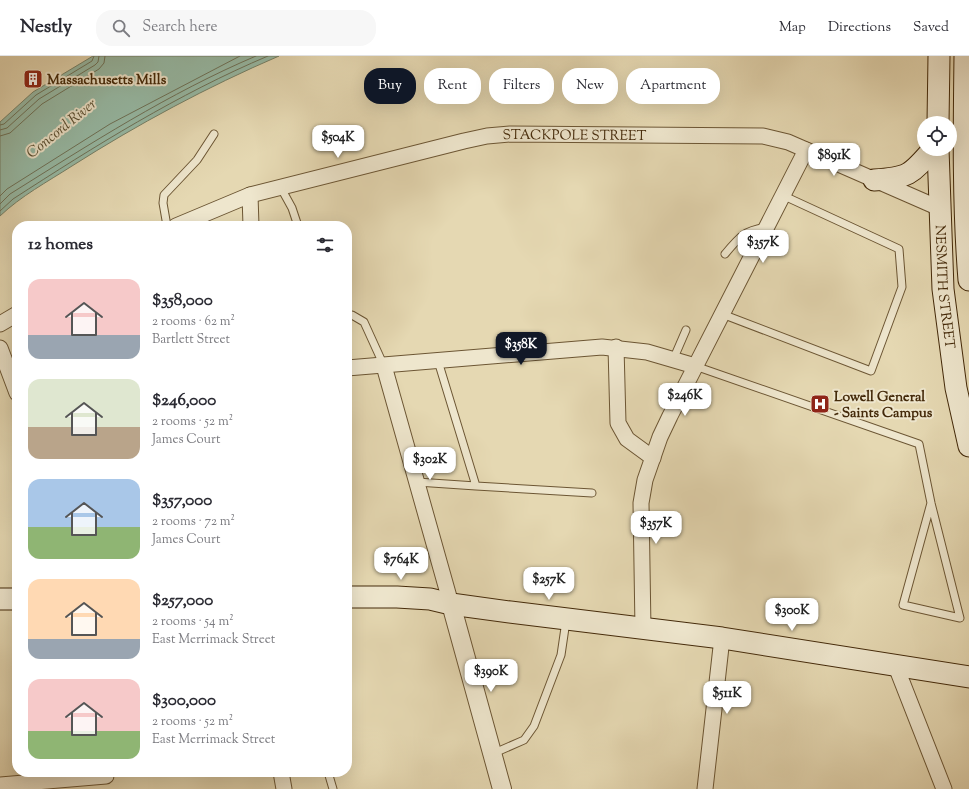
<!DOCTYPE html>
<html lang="en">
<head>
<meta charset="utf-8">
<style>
  :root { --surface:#fff; --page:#f7f7f7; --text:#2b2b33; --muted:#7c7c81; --line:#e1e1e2; --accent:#111827 }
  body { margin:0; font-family:"Sorts Mill Goudy",serif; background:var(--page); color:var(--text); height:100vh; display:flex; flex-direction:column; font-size:15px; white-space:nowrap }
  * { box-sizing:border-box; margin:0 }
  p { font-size:13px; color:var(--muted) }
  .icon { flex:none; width:22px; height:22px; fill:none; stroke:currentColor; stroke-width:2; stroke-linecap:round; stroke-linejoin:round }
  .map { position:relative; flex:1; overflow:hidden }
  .details { position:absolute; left:12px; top:165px; width:340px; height:556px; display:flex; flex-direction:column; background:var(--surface); border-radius:16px; box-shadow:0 4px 16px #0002 }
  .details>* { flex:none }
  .banner { position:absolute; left:364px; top:12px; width:380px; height:36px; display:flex; gap:8px }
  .controls { position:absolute; left:917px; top:60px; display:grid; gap:8px }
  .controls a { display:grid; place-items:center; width:40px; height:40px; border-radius:50%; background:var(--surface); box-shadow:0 4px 16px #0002; font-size:20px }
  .price { position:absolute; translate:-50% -34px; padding:0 9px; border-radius:8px; background:#fff; color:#222; font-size:13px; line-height:26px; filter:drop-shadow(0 1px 2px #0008) }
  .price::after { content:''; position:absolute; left:50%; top:24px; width:12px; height:9px; margin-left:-6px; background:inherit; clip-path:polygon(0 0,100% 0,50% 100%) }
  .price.on { background:var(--accent); color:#fff }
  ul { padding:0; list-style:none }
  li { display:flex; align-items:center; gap:12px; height:100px; padding:0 16px }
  li span { display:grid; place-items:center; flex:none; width:112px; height:80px; border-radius:12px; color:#555 }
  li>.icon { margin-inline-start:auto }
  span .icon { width:48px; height:48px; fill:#fffc; stroke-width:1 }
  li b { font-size:17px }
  h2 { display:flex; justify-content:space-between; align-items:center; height:48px; padding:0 16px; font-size:17px }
  .pill { padding:0 14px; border-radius:16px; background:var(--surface); box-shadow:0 4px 16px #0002; font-size:14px; line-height:36px }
  .pill.on { background:var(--accent); color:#fff }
  header { display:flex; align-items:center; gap:24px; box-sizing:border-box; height:56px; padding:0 20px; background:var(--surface); border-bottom:1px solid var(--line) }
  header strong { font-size:19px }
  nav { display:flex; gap:22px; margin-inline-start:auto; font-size:14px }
  .search { width:280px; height:36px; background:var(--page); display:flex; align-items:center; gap:10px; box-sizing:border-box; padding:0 14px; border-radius:16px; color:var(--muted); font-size:15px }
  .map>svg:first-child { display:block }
</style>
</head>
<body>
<header>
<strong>Nestly</strong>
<div class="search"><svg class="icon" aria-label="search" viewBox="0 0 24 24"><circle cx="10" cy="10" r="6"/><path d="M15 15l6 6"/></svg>Search here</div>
<nav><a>Map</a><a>Directions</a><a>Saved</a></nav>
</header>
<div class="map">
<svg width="969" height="733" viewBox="0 0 969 733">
  <rect width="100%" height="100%" fill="#e5d8b2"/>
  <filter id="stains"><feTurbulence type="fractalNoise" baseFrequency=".005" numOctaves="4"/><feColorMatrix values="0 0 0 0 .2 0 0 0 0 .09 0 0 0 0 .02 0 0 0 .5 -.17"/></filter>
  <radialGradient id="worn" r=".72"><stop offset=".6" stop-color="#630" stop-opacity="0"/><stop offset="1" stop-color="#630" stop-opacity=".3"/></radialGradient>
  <!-- water -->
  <path fill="#97bba7" stroke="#768168" d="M93,0H279C207,31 138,68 72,110C47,126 21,140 0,160V66L33,36Z"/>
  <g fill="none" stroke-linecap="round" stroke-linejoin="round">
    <!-- shore -->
    <path stroke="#6e7258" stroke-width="1" d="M0,69L4,68L36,39L92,5L94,0
      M0,74L7,72L39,43L95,9L98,6L99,0
      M0,80L10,77L42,48L99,13L104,7L105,0
      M0,140L7,133L110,68L240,0
      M0,148L10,138C90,88 169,37 256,0
      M0,155L13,143C95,90 178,38 268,0"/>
    <defs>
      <path id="service" d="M281,132L292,152L298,170
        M167,170L163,147L164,139L197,104L214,78
        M725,198C740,180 744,175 766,171
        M722,258L871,315L902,231L899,193L782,139
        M347,259H352L364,266L384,310
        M673,304L686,274
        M438,305L476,430L592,437
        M695,310L919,388L931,447L960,562L903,549L931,447
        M417,426L476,430
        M492,698L524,684L534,670L561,599L566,565
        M328,716L333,733"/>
      <g id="minor">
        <path d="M250,139L251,170"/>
        <path id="s1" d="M176,170L250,139L464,85L487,80L510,78L763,80L788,86L939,152"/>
        <path d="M0,268L17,258"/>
        <path d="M616,291L618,367L627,383L653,402"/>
        <path d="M0,292L17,337"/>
        <path d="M384,310L451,548"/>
        <path d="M347,312L602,291L647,296L695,310"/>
        <path d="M643,573L641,447L645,424L660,381L670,360L806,94"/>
        <path d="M895,608L944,733"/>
        <path d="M281,716L284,733"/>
        <path d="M0,729L106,720"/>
        <path d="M705,733L722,582"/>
      </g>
      <path id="tertiary" d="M451,548L502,733"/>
      <g id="secondary">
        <path d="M965,0C964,75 963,150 969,224"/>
        <path d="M938,67L939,0"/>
        <path id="s2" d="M938,93L943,233L956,332L969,390"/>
        <path d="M874,124C908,122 911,119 933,93"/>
        <path d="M347,541H397L430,543L451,548L510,556L722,582L969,621"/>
        <path d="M0,543H17"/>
      </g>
    </defs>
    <!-- service casing -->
    <use href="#service" stroke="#6c5634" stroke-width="9"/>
    <!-- minor casing -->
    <use href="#minor" stroke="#6c5634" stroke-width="17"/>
    <!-- tertiary casing -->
    <use href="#tertiary" stroke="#6c5634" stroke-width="20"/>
    <!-- secondary casing -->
    <use href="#secondary" stroke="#442a0a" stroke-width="23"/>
    <!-- service -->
    <use href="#service" stroke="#eee6cd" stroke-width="7"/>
    <!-- minor -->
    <use href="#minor" stroke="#eee6cd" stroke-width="15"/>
    <!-- tertiary -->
    <use href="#tertiary" stroke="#eee6cd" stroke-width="18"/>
    <!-- secondary -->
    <use href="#secondary" stroke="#eee6cd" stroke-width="21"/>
  </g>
  <!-- icons -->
  <defs>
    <symbol id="building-square" viewBox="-11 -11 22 22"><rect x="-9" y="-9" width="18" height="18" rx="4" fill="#8f2418" stroke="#eee6cd"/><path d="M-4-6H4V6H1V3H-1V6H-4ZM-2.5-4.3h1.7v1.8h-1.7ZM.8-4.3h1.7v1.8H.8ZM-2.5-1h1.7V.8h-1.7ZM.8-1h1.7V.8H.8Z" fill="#fff"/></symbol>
    <symbol id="hospital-square" viewBox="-11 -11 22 22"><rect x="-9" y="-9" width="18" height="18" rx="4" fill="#8f2418" stroke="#eee6cd"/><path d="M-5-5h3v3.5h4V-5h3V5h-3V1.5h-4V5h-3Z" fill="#fff"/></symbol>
  </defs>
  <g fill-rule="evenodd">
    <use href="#building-square" x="22" y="12" width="22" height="22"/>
    <use href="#hospital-square" x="809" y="337" width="22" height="22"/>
  </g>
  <g text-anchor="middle" stroke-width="4" stroke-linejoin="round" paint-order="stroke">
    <!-- poi labels -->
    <g font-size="14" font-weight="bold" fill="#442a0a" stroke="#eee6cd" text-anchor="start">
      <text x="47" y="28">Massachusetts Mills</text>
      <text x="834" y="345">Lowell General<tspan x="834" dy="16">- Saints Campus</tspan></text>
    </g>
    <!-- street labels -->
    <g font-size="14" fill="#442a0a" stroke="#eee6cd">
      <text dy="5" stroke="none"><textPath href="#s1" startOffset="412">STACKPOLE STREET</textPath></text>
      <text dy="5" stroke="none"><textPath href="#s2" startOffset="138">NESMITH STREET</textPath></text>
    </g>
    <!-- water labels -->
    <g font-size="15" font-style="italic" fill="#594e31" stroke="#eee6cd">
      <text transform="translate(61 72) rotate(-39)" y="5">Concord River</text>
    </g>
  </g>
  <rect width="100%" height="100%" filter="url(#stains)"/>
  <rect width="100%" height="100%" fill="url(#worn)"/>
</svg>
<div class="controls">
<a><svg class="icon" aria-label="locate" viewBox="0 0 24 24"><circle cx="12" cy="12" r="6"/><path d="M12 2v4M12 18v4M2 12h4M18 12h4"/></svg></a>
</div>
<b class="price" style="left:338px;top:103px">$504K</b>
<b class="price" style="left:834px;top:121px">$891K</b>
<b class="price" style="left:763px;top:208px">$357K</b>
<b class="price on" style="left:521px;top:310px">$358K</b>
<b class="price" style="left:685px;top:361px">$246K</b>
<b class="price" style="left:430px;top:425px">$302K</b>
<b class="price" style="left:656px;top:489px">$357K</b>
<b class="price" style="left:401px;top:525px">$764K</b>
<b class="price" style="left:549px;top:545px">$257K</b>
<b class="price" style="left:792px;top:576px">$300K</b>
<b class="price" style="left:491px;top:637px">$390K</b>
<b class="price" style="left:727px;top:659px">$511K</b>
<div class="banner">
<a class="pill on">Buy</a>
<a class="pill">Rent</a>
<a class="pill">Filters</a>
<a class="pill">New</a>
<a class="pill">Apartment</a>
</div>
<section class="details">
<h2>12 homes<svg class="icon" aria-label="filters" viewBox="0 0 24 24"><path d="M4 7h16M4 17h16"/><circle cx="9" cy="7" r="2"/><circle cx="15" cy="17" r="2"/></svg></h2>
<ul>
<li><span style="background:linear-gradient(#f6c9c9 70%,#9aa5b1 0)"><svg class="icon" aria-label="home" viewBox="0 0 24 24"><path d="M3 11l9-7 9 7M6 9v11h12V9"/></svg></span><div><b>$358,000</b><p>2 rooms · 62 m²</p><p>Bartlett Street</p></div></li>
<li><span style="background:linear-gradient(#dfe7d0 60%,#b9a48a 0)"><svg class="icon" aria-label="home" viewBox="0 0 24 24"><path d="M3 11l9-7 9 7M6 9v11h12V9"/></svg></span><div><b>$246,000</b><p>2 rooms · 52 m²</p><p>James Court</p></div></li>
<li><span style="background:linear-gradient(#a9c7e8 60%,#8fb573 0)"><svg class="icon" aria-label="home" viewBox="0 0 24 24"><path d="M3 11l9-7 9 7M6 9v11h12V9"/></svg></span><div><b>$357,000</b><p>2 rooms · 72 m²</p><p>James Court</p></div></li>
<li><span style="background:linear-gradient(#ffd9b3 75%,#9aa5b1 0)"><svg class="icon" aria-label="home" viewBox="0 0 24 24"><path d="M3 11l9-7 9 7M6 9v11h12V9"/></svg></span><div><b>$257,000</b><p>2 rooms · 54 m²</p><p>East Merrimack Street</p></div></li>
<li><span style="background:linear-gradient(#f6c9c9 65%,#8fb573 0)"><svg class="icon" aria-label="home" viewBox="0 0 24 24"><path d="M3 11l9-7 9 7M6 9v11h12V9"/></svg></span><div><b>$300,000</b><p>2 rooms · 52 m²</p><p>East Merrimack Street</p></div></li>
</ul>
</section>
</div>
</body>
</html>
